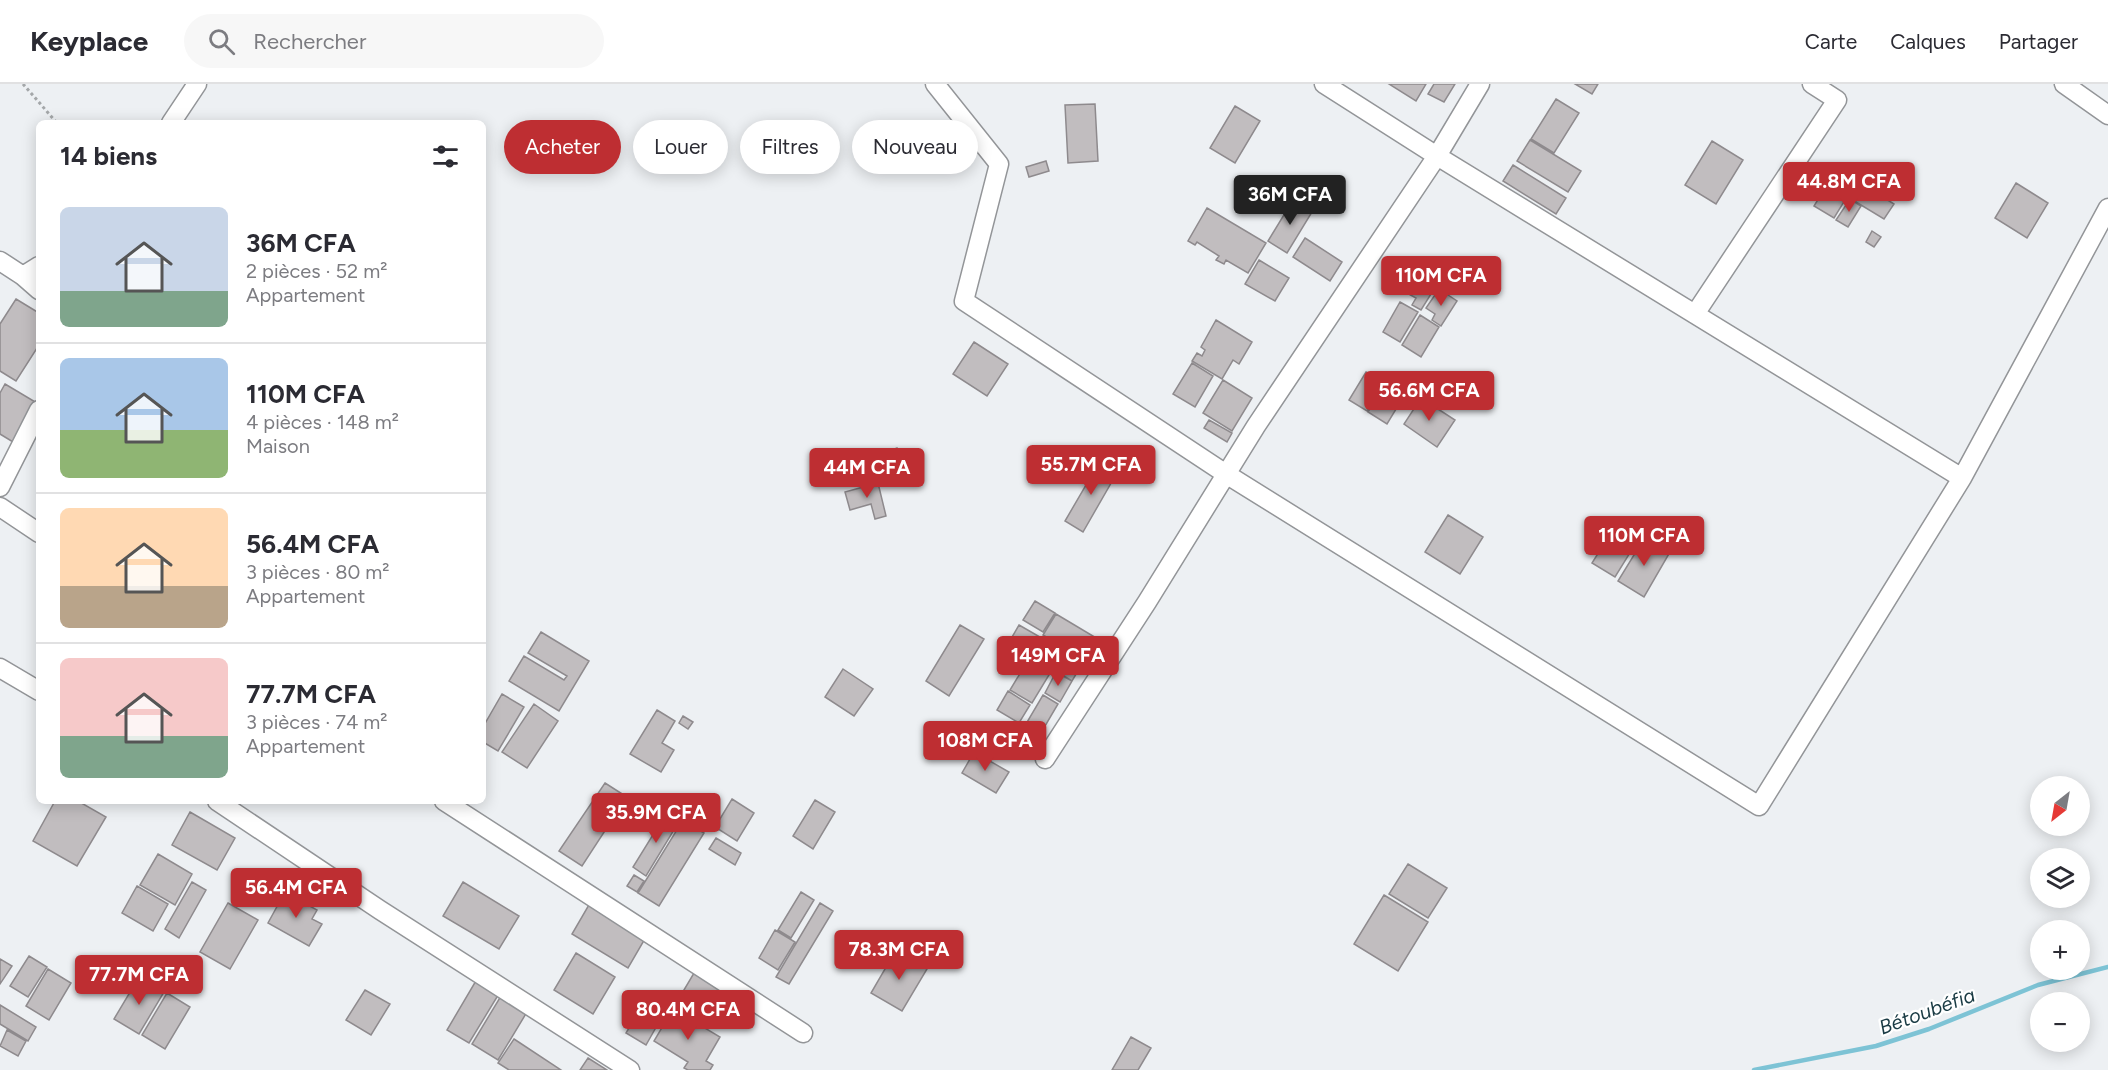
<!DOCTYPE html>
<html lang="fr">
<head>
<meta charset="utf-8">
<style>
  :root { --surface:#fff; --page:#f7f7f7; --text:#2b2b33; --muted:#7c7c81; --line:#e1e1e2; --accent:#be2e32 }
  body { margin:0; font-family:Figtree,sans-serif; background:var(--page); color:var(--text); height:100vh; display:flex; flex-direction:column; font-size:22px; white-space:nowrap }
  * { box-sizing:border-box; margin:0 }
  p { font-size:20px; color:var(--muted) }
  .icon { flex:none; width:33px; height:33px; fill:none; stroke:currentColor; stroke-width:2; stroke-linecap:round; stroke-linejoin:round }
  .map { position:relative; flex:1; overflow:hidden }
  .drawer { position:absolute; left:36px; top:36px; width:450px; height:684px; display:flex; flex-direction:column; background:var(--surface); border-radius:9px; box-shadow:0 3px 15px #0003 }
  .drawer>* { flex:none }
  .hud { position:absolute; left:504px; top:36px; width:570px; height:54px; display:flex; gap:12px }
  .needle { width:39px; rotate:211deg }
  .buttons { position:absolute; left:2030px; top:692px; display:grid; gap:12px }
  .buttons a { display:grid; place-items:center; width:60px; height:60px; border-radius:50%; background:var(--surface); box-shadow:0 3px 15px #0003; font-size:30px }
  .price { position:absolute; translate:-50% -51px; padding:0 14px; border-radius:6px; background:var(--accent); color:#fff; font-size:20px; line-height:39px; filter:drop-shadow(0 2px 3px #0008) }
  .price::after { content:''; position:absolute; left:50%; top:36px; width:18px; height:14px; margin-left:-9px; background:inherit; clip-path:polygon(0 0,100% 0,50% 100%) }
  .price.selected { background:#222; color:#fff }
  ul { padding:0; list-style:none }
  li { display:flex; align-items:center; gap:18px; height:150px; padding:0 24px }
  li+li { border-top:2px solid var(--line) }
  li span { display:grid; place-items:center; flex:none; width:168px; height:120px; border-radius:9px; color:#555 }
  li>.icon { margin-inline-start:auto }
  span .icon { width:72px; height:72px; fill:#fffc; stroke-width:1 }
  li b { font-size:26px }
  h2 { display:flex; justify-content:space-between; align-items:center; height:72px; padding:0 24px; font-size:26px }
  .tag { padding:0 21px; border-radius:27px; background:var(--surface); box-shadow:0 3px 15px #0003; font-size:21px; line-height:54px }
  .tag.selected { background:var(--accent); color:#fff }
  header { display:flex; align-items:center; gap:36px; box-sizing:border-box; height:84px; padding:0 30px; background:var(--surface); border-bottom:2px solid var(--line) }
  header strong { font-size:28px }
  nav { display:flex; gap:33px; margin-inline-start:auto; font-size:21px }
  .search { width:420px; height:54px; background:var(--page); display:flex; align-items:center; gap:15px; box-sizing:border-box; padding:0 21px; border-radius:33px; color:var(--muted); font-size:22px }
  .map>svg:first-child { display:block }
</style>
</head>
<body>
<header>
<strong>Keyplace</strong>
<div class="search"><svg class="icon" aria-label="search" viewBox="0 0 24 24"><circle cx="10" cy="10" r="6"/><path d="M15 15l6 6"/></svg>Rechercher</div>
<nav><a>Carte</a><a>Calques</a><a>Partager</a></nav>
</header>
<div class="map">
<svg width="2108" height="986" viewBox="0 0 2108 986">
  <rect width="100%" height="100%" fill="#edf0f3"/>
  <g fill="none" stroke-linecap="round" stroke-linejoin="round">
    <!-- stream -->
    <path stroke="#7dc3d5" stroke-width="4.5" d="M1754,986L1876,962L1929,945L2038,901L2108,883"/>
  </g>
  <!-- building -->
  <path fill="#c1bdbf" stroke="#8e8a8d" stroke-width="1.5" d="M1389,0H1426L1416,17Z
    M1434,0H1455L1444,18L1428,10Z
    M1575,0H1598L1592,10Z
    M1556,15L1579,29L1554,69L1531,55Z
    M1095,20L1098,77L1068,79L1065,21Z
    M1235,22L1260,37L1235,79L1210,64Z
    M1530,56L1581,87L1568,108L1517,77Z
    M1712,57L1743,76L1716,120L1685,101Z
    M1046,77L1049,87L1029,93L1026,83Z
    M1513,81L1566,114L1556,130L1503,97Z
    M1838,83L1858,95L1834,134L1814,122Z
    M1861,99L1894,120L1884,135L1851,115Z
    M2016,99L2048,119L2027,154L1995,134Z
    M1850,115L1861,122L1848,143L1836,136Z
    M1293,116L1312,128L1287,169L1268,157Z
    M1207,124L1266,159L1248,189L1226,176L1224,180L1216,176L1219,172L1197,158L1195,161L1188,157Z
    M1872,147L1881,153L1874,163L1866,158Z
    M1305,154L1342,178L1330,197L1293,173Z
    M1259,176L1289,194L1275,217L1245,200Z
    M1416,190L1436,202L1421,226L1412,221L1416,214L1405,208Z
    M1439,205L1457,217L1441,242L1432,236L1435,230L1426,224Z
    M16,215L39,229V261L16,297L0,287V240Z
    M1400,218L1418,228L1400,258L1383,248Z
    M1420,231L1439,243L1421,273L1402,261Z
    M1216,236L1252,258L1239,280L1233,276L1222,295L1192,277L1197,269L1202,272L1205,266L1201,263Z
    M974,258L1008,280L987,312L953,290Z
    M1192,279L1213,292L1195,323L1173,310Z
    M1366,288L1384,299L1367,327L1349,316Z
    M1223,296L1252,314L1232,347L1203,329Z
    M5,300L37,319L13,358L0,350V309Z
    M1385,301L1404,312L1387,340L1368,328Z
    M1421,314L1455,336L1437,363L1404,340Z
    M1209,336L1232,349L1227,358L1204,344Z
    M897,364L906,385L881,394L873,374Z
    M1100,377L1118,387L1083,448L1065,437Z
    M878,399L886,432L875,435L871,420L850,426L845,408Z
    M1448,431L1483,453L1460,490L1425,468Z
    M1619,436L1641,451L1615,493L1592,479Z
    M1645,453L1670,468L1644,513L1618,497Z
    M1035,517L1055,529L1043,548L1023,536Z
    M1056,530L1098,555L1085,576L1043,551Z
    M960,541L984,555L949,612L926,597Z
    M1019,541L1040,553L1029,572L1008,560Z
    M541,548L589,577L559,627L509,597L524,572L564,596L567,592L528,569Z
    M1043,552L1084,577L1072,597L1031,572Z
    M1030,573L1052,586L1032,619L1010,606Z
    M843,585L873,605L854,632L825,613Z
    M1056,588L1072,597L1060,618L1045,609Z
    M1008,607L1030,621L1019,639L997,626Z
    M502,610L524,623L498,667L483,658V643Z
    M1043,611L1058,620L1038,654L1023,645Z
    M534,620L558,637L527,684L502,668Z
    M657,626L675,637L662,659L674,666L661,688L630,670Z
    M683,632L693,638L688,645L679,639Z
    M974,668L1009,688L996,709L962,689Z
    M605,699L627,713L582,782L559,767Z
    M732,715L754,729L737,757L715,743Z
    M815,716L835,728L813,765L793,752Z
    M55,717H78L106,733L77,782L33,757Z
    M190,728L235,754L217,786L172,761Z
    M667,728L680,736L646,792L633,783Z
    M683,736L704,749L659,822L638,809Z
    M716,754L741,769L735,781L709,765Z
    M158,770L192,790L175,821L140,801Z
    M1408,780L1447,804L1428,834L1389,810Z
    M634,791L644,797L637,808L627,802Z
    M192,798L206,806L179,854L165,845Z
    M463,798L519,832L499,865L443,832Z
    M137,802L168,820L153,847L122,829Z
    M285,808L317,826L312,835L322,840L309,862L268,839Z
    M801,808L814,816L791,854L778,846Z
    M1384,811L1428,838L1398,887L1354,860Z
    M228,819L258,836L230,885L200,868Z
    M590,819L646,853L628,884L572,850Z
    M820,819L833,827L789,900L776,893Z
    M775,846L795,858L778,886L759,874Z
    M896,866L927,885L902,927L871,909Z
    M576,869L615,893L593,930L554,906Z
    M29,872L47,883L28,913L10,902Z
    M0,875L12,882L0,900Z
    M48,885L71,899L49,936L26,922Z
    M694,889L730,910L711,942L675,921Z
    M139,893L164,908L139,950L114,935Z
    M477,895L500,908L469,959L447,946Z
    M365,906L390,920L371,951L346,936Z
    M504,907L530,923L498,976L472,960Z
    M167,909L190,923L165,965L142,951Z
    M736,909L750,918L735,943L721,934Z
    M0,921L36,943L28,957L0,940Z
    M673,925L720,953L706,977L713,981L710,986H688L684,984L688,978L654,957Z
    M639,927L659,938L646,961L626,949Z
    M7,946L26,957L18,972L0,962Z
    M1131,953L1151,964L1138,986H1112Z
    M514,955L561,986H509L498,979Z
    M588,974L607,986H580Z"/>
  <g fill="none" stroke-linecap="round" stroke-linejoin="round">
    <defs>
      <path id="street" d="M935,0L999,80L964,217L1226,390L1759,722L1962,394L2108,124
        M1324,0L1437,72L1962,394
        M2064,0L2108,31
        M171,39L197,0
        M0,177L23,192L39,206
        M23,192L39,182
        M1695,230L1837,16L1812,0
        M0,403L39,326
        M0,423L39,449
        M0,584L39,607
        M1045,675L1147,518L1256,342L1437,72L1480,0
        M217,717L380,826L630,986
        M444,717L803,949"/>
    </defs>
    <!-- street casing -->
    <use href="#street" stroke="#939598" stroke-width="21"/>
    <!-- path -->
    <path stroke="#a4a7a9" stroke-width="3" stroke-dasharray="3 3" stroke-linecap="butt" d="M23,0L57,39"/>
    <!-- street -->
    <use href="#street" stroke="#fff" stroke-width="18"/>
  </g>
  <g text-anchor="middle" stroke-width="4.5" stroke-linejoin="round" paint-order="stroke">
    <!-- water labels -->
    <g font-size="20" font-style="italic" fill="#1a3b44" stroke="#fff">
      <text transform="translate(1927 927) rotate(-20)" y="7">Bétoubéfia</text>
    </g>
  </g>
</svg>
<div class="buttons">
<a><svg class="needle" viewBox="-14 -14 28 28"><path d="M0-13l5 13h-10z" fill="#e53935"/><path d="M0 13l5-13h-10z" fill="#7c7c81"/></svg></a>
<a><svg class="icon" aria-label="layers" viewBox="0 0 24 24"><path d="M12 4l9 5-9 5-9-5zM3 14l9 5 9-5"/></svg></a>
<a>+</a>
<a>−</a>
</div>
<b class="price" style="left:1849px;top:129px">44.8M CFA</b>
<b class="price selected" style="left:1290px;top:142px">36M CFA</b>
<b class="price" style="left:1441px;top:223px">110M CFA</b>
<b class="price" style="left:1429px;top:338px">56.6M CFA</b>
<b class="price" style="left:1091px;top:412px">55.7M CFA</b>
<b class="price" style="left:867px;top:415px">44M CFA</b>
<b class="price" style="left:1644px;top:483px">110M CFA</b>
<b class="price" style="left:1058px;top:603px">149M CFA</b>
<b class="price" style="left:985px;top:688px">108M CFA</b>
<b class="price" style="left:656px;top:760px">35.9M CFA</b>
<b class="price" style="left:296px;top:835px">56.4M CFA</b>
<b class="price" style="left:899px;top:897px">78.3M CFA</b>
<b class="price" style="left:139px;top:922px">77.7M CFA</b>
<b class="price" style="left:688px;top:957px">80.4M CFA</b>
<div class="hud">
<a class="tag selected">Acheter</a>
<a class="tag">Louer</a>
<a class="tag">Filtres</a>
<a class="tag">Nouveau</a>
</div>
<section class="drawer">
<h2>14 biens<svg class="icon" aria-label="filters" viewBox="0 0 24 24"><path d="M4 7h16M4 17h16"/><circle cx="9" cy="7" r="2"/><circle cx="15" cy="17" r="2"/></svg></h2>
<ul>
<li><span style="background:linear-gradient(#c9d6e8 70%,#7fa58c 0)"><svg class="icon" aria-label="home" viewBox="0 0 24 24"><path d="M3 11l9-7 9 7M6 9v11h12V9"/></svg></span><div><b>36M CFA</b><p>2 pièces · 52 m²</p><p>Appartement</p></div></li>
<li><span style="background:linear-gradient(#a9c7e8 60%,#8fb573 0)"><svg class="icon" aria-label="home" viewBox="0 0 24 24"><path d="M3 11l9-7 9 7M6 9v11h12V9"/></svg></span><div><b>110M CFA</b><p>4 pièces · 148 m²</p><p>Maison</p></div></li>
<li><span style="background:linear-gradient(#ffd9b3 65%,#b9a48a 0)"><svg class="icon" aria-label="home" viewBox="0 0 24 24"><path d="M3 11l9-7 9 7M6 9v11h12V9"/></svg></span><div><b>56.4M CFA</b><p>3 pièces · 80 m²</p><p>Appartement</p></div></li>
<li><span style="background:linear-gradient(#f6c9c9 65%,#7fa58c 0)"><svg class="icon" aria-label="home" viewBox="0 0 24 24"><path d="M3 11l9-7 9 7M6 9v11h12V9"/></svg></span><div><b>77.7M CFA</b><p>3 pièces · 74 m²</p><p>Appartement</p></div></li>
</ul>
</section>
</div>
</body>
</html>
